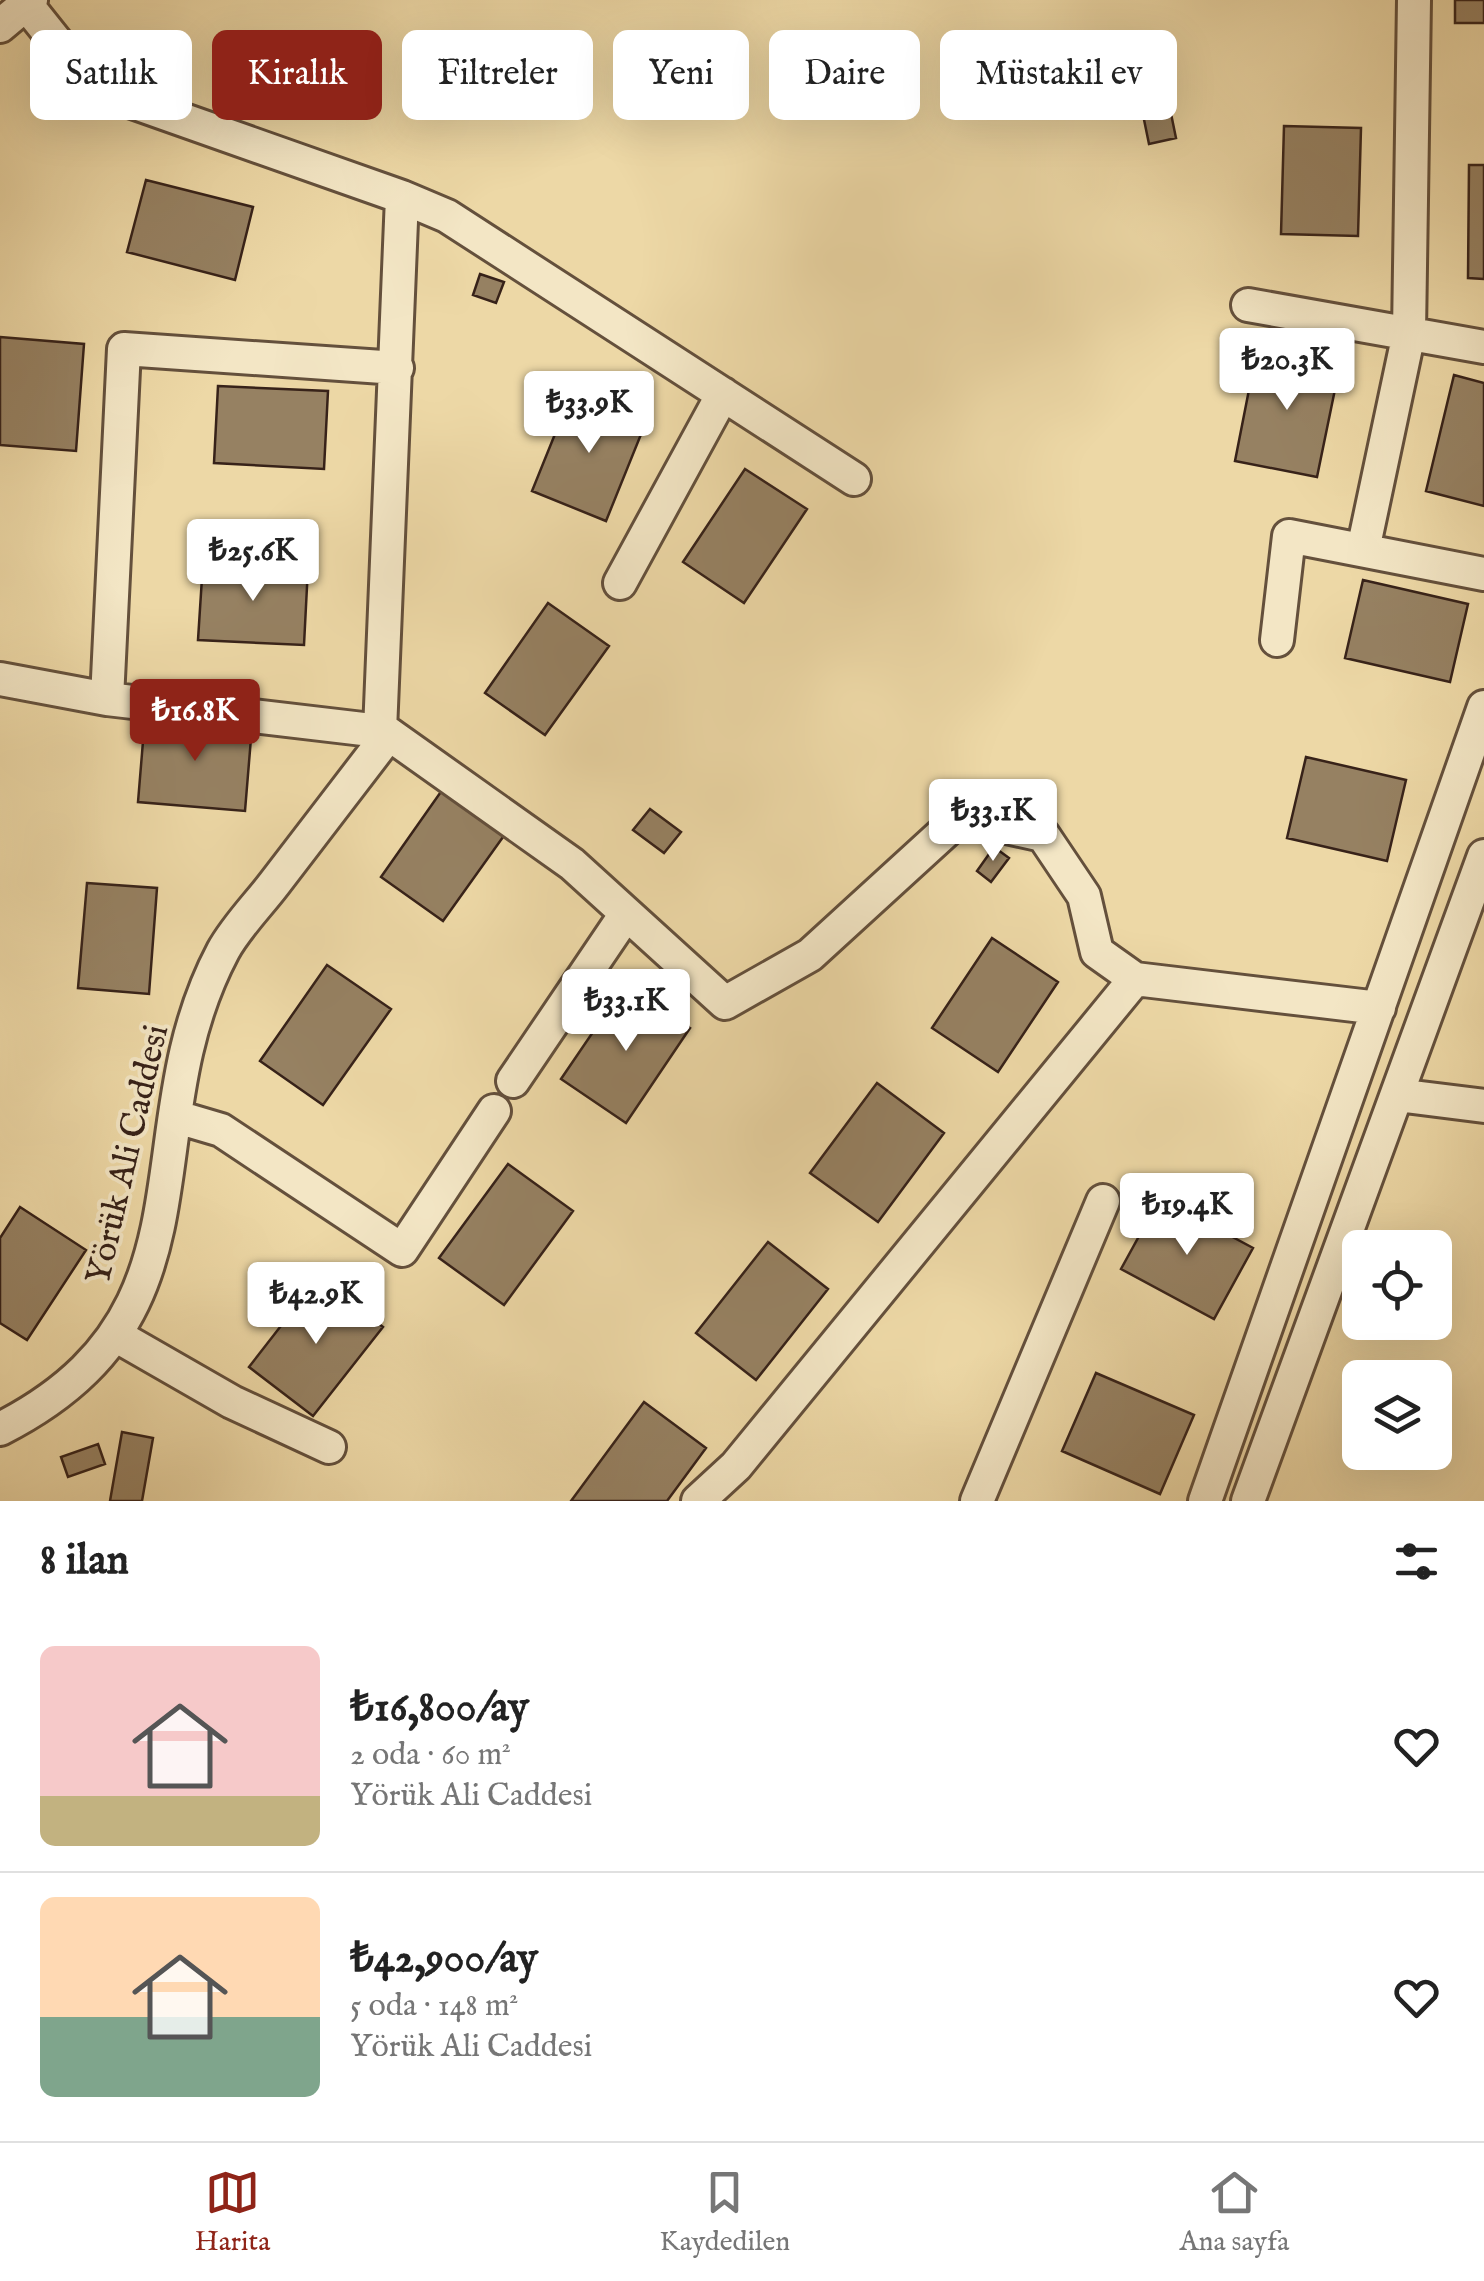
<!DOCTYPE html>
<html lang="tr">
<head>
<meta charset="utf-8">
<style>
  :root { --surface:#fff; --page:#f2f2f2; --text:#222; --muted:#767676; --line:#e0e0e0; --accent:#8f2418 }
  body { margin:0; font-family:"IM FELL English",serif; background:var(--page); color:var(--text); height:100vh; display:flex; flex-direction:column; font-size:38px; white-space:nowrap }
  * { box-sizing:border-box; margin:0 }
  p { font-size:32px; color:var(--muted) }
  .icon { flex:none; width:55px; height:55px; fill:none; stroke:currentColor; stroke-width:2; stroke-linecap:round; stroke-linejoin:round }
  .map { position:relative; height:1501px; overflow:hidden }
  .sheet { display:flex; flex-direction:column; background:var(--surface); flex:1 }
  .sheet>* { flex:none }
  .banner { position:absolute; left:30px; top:30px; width:1425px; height:90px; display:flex; gap:20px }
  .fabs { position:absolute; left:1342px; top:1230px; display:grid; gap:20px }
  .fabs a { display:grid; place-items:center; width:110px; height:110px; border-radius:15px; background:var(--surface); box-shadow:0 10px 40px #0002; font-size:50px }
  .price { position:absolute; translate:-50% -85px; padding:0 22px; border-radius:10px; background:#fff; color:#222; font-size:32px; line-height:65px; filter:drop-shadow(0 2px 5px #0008) }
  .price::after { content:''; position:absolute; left:50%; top:60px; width:30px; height:22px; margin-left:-15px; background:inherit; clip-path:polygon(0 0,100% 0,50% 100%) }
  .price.on { background:var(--accent); color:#fff }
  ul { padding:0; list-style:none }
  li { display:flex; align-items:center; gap:30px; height:250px; padding:0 40px }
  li+li { border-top:2px solid var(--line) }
  li span { display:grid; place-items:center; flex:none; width:280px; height:200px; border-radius:15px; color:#555 }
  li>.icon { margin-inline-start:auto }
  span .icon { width:120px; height:120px; fill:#fffc; stroke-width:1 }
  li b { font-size:42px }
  h2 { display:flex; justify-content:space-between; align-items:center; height:120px; padding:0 40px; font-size:42px }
  .tag { padding:0 35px; border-radius:15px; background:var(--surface); box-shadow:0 10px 40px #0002; font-size:35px; line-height:90px }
  .tag.on { background:var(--accent); color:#fff }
  .tab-bar { display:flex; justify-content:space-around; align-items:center; height:140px; border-top:2px solid var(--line); background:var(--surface); font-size:28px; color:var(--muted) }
  .tab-bar a { display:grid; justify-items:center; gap:5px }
  .tab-bar .on { color:var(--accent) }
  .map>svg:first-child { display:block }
</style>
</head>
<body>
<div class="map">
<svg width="1484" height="1501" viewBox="0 0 1484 1501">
  <rect width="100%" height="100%" fill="#edd8a6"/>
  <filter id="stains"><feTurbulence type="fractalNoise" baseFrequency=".002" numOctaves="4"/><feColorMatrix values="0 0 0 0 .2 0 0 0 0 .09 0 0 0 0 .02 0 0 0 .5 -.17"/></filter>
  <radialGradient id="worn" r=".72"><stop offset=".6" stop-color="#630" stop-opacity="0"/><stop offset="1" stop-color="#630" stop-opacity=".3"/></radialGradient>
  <!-- building -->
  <path fill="#968162" stroke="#372219" stroke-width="2.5" d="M1455,0H1484V23H1455Z
    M1168,99L1176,138L1149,144L1141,105Z
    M1284,126L1361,128L1358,236L1281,234Z
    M1469,165H1484V279L1468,278Z
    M146,180L253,207L235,280L127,252Z
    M480,274L504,282L496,303L473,295Z
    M0,337L84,344L76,451L0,445Z
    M1257,349L1340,365L1317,477L1235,461Z
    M1454,375L1484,383V506L1426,491Z
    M218,386L328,391L324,469L214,463Z
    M572,392L646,422L606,521L532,491Z
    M745,469L807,509L744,603L683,562Z
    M203,562L308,567L304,645L198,640Z
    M1363,580L1468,604L1450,682L1345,658Z
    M548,603L609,646L545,735L485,693Z
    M145,717L252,726L245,811L138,802Z
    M1306,757L1406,780L1387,861L1287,838Z
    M445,786L508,830L443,921L381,877Z
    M650,809L681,832L664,853L633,830Z
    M994,847L1009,858L991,882L977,871Z
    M87,883L157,888L149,994L78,988Z
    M992,938L1058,982L998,1072L932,1028Z
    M327,965L391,1009L323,1105L260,1061Z
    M625,985L690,1028L626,1123L561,1079Z
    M877,1083L944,1133L878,1222L810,1173Z
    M508,1164L573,1211L504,1305L439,1258Z
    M1160,1198L1253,1248L1214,1319L1121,1269Z
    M20,1207L86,1250L27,1340L0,1323V1238Z
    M768,1242L828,1289L756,1380L696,1333Z
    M319,1277L383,1327L313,1416L249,1367Z
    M1096,1373L1194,1415L1160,1494L1062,1451Z
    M644,1402L706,1448L667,1501H571Z
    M122,1432L153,1438L142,1501H110Z
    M98,1444L105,1464L68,1477L61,1457Z"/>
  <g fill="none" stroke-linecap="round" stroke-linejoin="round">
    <defs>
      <path id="minor" d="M0,26L31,0
        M402,197L447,216L854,479
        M1248,305L1484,347
        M1363,550L1409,333L1414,0
        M620,583L723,394
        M1277,640L1289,536L1484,574
        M0,679L107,699L124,349L397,368
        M107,699L380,731
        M389,734L572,864L725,1003L810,955L961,817L1043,835L1084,896L1097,952L1135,979L1379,1008
        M513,1081L626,914
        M1397,1095L1484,1106
        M177,1117L221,1130L402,1250L494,1111
        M117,1336L232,1402L329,1447
        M0,1429C226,1314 127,1132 223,951C236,927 258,905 274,884C312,834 351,784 389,734L380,731L402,197L93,88L26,4
        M698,1501L736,1466L1135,979
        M977,1501L1103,1201
        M1205,1501L1484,707
        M1248,1501L1484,856"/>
    </defs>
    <!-- minor casing -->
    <use href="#minor" stroke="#64503c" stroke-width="38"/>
    <!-- minor -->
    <use href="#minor" stroke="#f3e6c5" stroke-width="32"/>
  </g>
  <g text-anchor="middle" stroke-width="8" stroke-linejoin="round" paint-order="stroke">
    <!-- street labels -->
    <g font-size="35" fill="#372219" stroke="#f3e6c5">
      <text transform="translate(126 1154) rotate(-77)" y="12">Yörük Ali Caddesi</text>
    </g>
  </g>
  <rect width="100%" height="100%" filter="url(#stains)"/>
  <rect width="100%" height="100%" fill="url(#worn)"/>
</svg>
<div class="fabs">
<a><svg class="icon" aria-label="locate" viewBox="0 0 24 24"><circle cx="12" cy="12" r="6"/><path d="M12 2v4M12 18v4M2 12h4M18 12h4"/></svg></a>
<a><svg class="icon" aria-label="layers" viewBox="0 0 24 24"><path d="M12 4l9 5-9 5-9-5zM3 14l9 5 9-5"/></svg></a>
</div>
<b class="price" style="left:1287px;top:413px">₺20.3K</b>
<b class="price" style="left:589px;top:456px">₺33.9K</b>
<b class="price" style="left:253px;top:604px">₺25.6K</b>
<b class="price on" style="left:195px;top:764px">₺16.8K</b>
<b class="price" style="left:993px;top:864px">₺33.1K</b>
<b class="price" style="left:626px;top:1054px">₺33.1K</b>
<b class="price" style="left:1187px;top:1258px">₺19.4K</b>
<b class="price" style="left:316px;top:1347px">₺42.9K</b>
<div class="banner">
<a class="tag">Satılık</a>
<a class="tag on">Kiralık</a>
<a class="tag">Filtreler</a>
<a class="tag">Yeni</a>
<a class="tag">Daire</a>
<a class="tag">Müstakil ev</a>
</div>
</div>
<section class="sheet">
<h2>8 ilan<svg class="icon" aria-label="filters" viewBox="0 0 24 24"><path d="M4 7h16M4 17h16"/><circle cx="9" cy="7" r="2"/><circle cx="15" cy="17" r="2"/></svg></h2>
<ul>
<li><span style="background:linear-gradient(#f6c9c9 75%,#c2b280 0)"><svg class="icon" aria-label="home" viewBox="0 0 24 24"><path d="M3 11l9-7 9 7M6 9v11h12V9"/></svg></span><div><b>₺16,800/ay</b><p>2 oda · 60 m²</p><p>Yörük Ali Caddesi</p></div><svg class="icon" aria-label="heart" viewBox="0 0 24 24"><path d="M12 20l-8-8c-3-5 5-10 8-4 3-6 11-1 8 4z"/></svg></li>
<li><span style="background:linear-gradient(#ffd9b3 60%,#7fa58c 0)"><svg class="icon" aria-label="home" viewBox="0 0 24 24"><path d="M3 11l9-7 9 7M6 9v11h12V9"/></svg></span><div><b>₺42,900/ay</b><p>5 oda · 148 m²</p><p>Yörük Ali Caddesi</p></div><svg class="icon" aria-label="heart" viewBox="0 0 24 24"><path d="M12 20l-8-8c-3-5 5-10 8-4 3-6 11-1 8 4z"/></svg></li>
</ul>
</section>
<nav class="tab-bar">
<a class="on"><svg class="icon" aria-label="map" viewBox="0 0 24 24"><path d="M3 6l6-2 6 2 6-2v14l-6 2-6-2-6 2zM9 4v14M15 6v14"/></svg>Harita</a>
<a><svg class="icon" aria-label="saved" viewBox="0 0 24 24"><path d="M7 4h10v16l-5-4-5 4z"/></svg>Kaydedilen</a>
<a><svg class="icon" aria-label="home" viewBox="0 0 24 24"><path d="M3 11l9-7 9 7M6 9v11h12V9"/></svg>Ana sayfa</a>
</nav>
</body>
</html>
